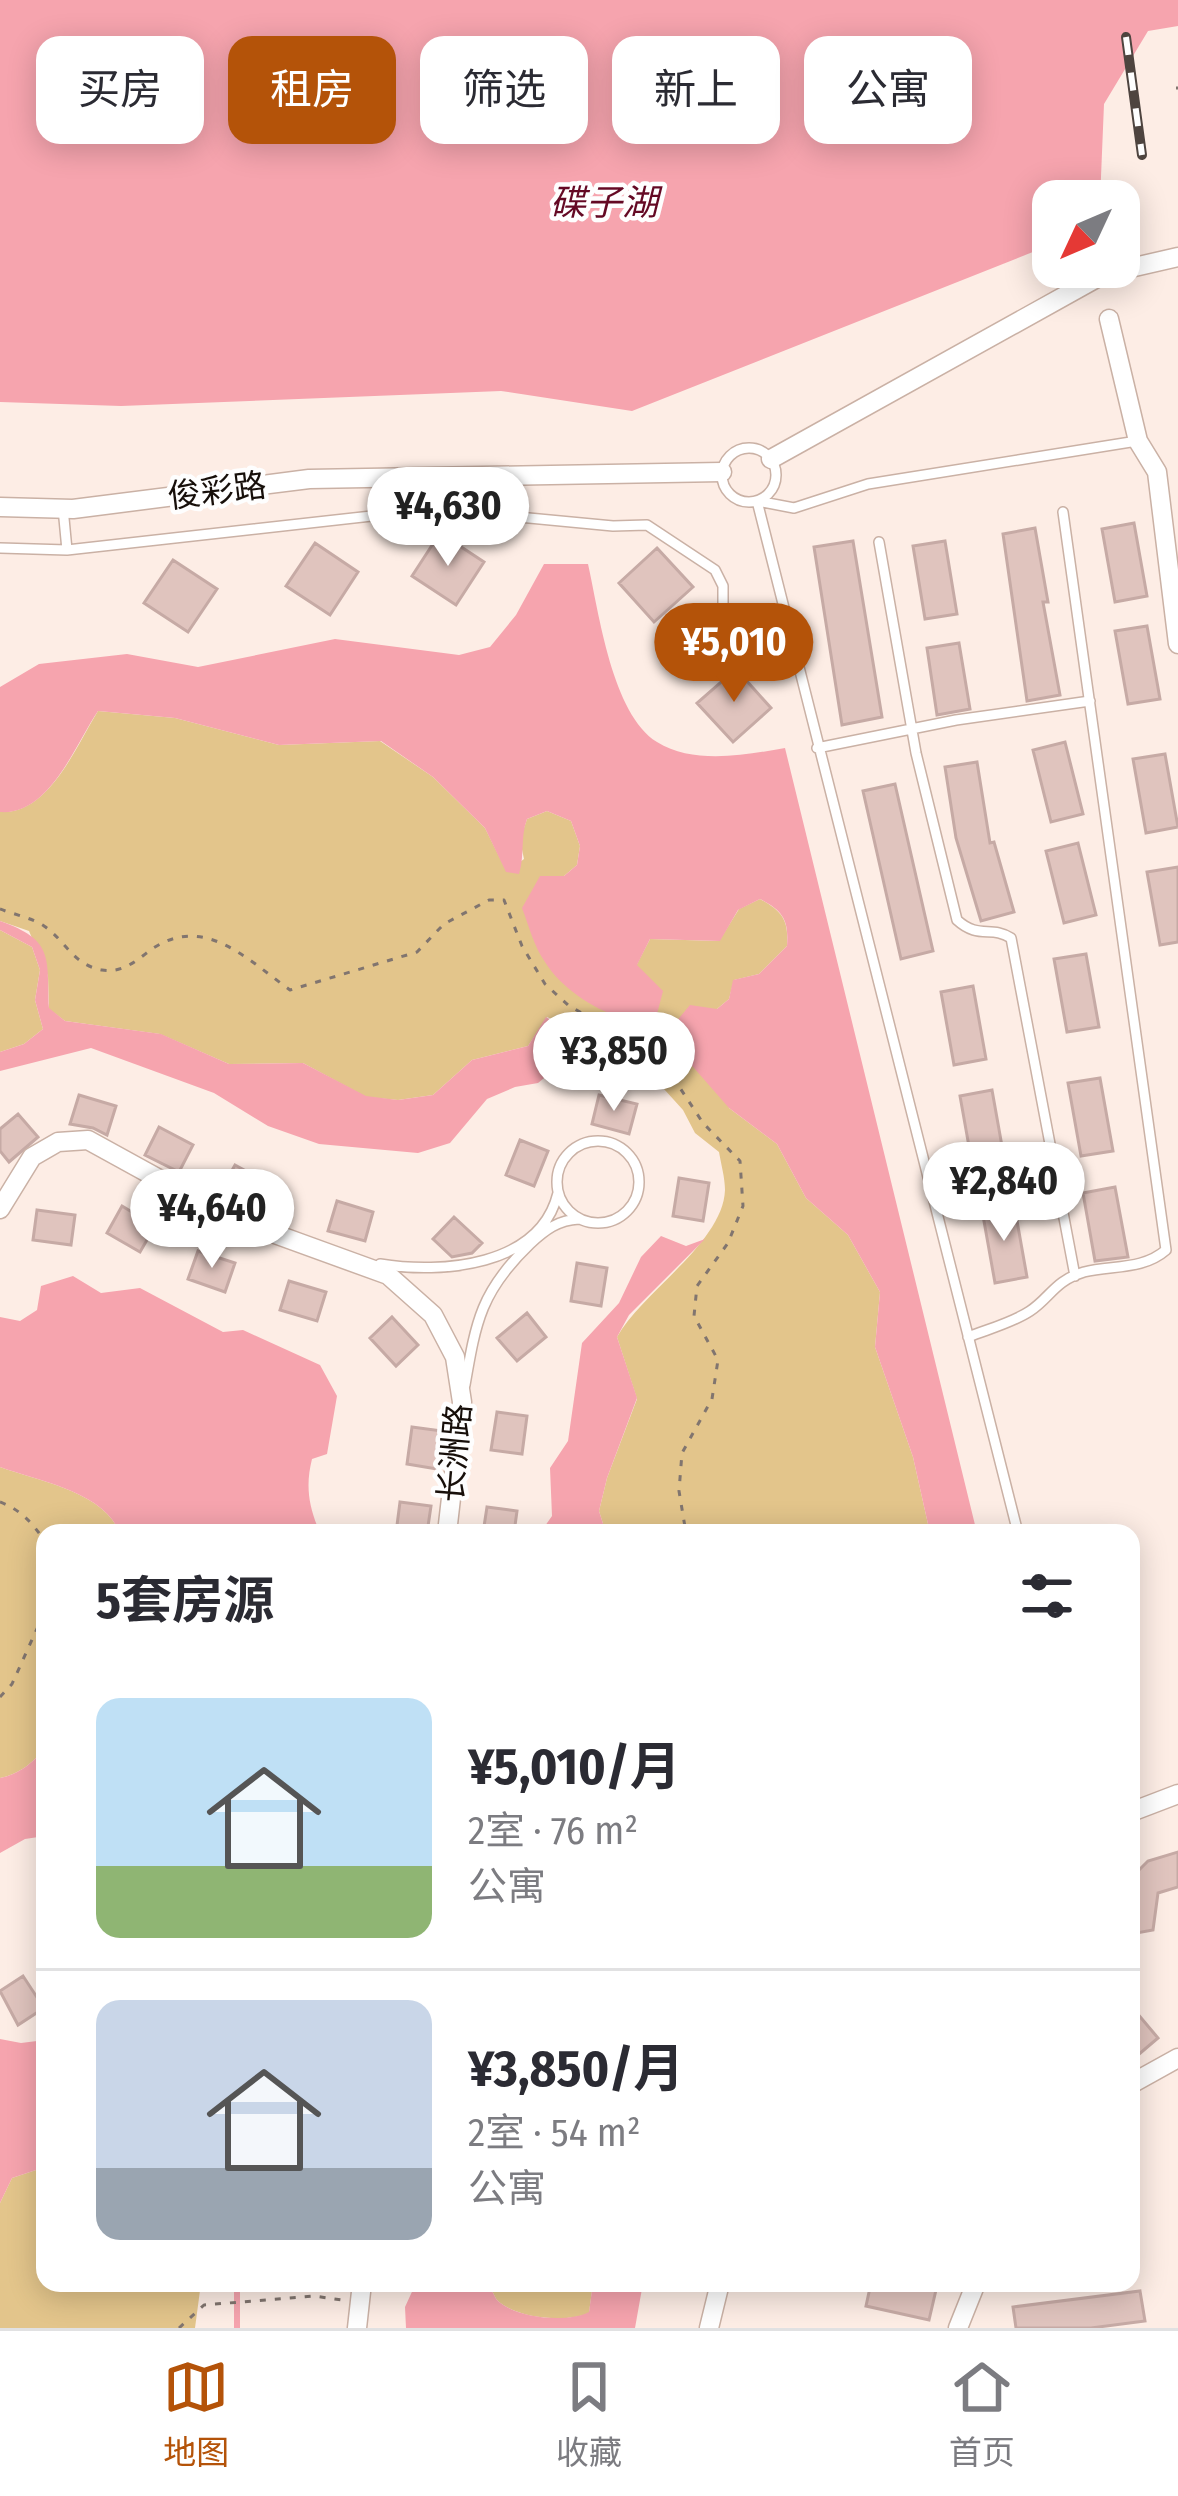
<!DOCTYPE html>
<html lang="zh">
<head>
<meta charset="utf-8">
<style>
  :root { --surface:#fff; --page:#f2f2f3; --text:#2b2b33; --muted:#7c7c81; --line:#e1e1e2; --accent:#b45309 }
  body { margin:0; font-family:"Fira Sans Condensed","Noto Sans SC",sans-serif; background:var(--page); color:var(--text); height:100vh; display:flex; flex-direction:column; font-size:45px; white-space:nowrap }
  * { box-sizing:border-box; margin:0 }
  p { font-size:39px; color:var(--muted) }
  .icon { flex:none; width:66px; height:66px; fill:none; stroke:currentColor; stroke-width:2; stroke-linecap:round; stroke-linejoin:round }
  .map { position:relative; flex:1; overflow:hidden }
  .drawer { position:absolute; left:36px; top:1524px; width:1104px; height:768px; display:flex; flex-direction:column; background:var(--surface); border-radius:24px; box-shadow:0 6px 30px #0003 }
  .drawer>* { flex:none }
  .guide { position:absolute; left:36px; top:36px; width:1107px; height:108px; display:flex; gap:24px }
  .needle { width:78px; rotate:226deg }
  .fabs { position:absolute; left:1032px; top:180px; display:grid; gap:24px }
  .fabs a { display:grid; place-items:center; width:108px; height:108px; border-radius:24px; background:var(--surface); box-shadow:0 6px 30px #0003; font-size:60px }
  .price { position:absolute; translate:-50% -102px; padding:0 27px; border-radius:42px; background:#fff; color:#222; font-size:39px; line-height:78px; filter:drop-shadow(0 3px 6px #0008) }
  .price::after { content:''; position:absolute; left:50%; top:72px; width:36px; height:27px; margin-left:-18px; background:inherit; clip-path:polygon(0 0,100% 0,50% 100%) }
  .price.on { background:var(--accent); color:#fff }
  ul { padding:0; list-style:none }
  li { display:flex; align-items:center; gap:36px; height:300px; padding:0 60px }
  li+li { border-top:3px solid var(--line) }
  li span { display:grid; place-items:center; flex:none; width:336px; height:240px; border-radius:24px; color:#555 }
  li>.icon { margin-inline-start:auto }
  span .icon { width:144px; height:144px; fill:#fffc; stroke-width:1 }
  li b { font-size:51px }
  h2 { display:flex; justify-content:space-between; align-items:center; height:144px; padding:0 60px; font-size:51px }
  .pill { padding:0 42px; border-radius:24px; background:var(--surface); box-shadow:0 6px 30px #0003; font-size:42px; line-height:108px }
  .pill.on { background:var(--accent); color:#fff }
  .tab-bar { display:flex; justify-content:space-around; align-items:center; height:168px; border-top:3px solid var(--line); background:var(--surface); font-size:33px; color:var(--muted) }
  .tab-bar a { display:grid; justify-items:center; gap:6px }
  .tab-bar .on { color:var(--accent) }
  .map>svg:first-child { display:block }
</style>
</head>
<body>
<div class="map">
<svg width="1178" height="2328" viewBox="0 0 1178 2328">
  <rect width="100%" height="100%" fill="#fdede5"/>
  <!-- grass -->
  <path fill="#e3c58b" d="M98,711L175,718L279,745L380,741L433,777L485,828L507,872L524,859L520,840L527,819L547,811L571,821L580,846L577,865L564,876L637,964L650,939L719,941L739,909L760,899C782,911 789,920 787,946L759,974L734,980L729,999L717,1009L729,1108L777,1144L806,1198L848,1235L880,1292L875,1347L913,1457L930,1533H606L599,1511L607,1478L637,1399L617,1337C642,1292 723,1243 725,1190C725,1178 721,1164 719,1152L695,1133L683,1110L635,1057L547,1017L528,1046L472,1060L433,1095L398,1100L366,1097L303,1063L229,1064L160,1034L65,1021L49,1009L48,976L29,931L0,921V812C49,815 76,746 98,711Z
    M0,930L32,947L40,970L35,1000L43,1029L24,1044L0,1052Z
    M0,1467C38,1481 103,1491 120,1533H45V1746C36,1762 17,1775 0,1778Z
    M45,2167V2283H201L195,2328H0V2203L12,2178Z
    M488,2283H593L589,2313C567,2323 516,2319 497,2300C496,2299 489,2285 488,2283Z"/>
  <!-- water -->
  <path fill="#f6a4ae" d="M0,0H1178V26L1148,31L1104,104L1100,201H1053V244L632,411L501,391L121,406L0,402Z
    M544,564H588C599,613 612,714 657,742C694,765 745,755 785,748L977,1533H930L913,1457L875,1347L880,1292L848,1235L806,1198L777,1144L729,1108L673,1044L675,1023L690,1005L717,1009L729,999L733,980L759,974L787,946C789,920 783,911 760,899L738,910L720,941L650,939L637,965L663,991L657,1014L641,1024C606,1016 565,994 545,962C534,947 529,926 522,908L540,876H564L577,865L580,846L571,821L547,811L527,819C520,838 525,855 519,874L506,872L485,828L433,777L381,741L279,745L175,718L98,711C75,745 49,816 0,812V687L39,664L127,654L198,667L335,639L459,655L490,647L516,615Z
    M0,921C54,940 47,957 49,1008L65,1021L161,1034L229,1064L303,1063L366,1096L398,1100L433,1095L472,1060L528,1046L546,1017L555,1023L549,1074L538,1083L515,1087L487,1099L450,1143L418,1153L319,1144L268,1126L214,1093L91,1048L0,1071V1052L24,1044L43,1029L35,1000L40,970L32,947L0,930Z
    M661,1236L686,1246L705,1239L629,1315L617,1337L637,1398L607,1478L599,1511L606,1533H540L552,1516L550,1468L568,1441L582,1343L619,1303L641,1257Z
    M73,1276L101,1293L140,1288L223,1332L243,1330L320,1365L337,1396L327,1454L312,1459C305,1487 309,1507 320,1533H120C103,1491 38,1481 0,1467V1317L20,1321L37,1310L41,1286Z
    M45,1746V1836L25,1839L0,1853V1778C17,1775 36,1762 45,1746Z
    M0,2039L21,2043L45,2040V2167L12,2178L0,2203Z
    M416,2283H488C489,2285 496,2299 497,2300C516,2319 568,2323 589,2312L593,2283H643L635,2328H406L405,2307Z"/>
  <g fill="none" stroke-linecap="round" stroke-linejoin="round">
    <!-- stream -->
    <path stroke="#f6a4ae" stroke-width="6" d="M237,2290V2328"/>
  </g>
  <!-- building -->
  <path fill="#e0c4be" stroke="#c6aaa5" stroke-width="3" d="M1134,523L1147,596L1115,602L1102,529Z
    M1035,528L1048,602H1043L1060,695L1027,701L1003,534Z
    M440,533L484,562L456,605L412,576Z
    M853,541L882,717L842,725L814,547Z
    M945,541L957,614L925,619L913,546Z
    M315,543L358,572L330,615L286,586Z
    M657,548L693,587L654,622L619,583Z
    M173,560L217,589L188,632L144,603Z
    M1147,626L1160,699L1128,704L1115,631Z
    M959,643L970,709L937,715L927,648Z
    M736,669L771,708L733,742L697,703Z
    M1065,742L1083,814L1051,822L1033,750Z
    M1165,754L1178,827L1146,833L1133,759Z
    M977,762L990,843L994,842L1014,912L981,921L956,838L945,767Z
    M895,784L933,951L901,959L863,791Z
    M1078,843L1096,915L1064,923L1046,851Z
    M1178,867V942L1160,945L1147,872Z
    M1086,954L1099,1027L1067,1032L1054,959Z
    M973,986L986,1059L954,1065L941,992Z
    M1100,1078L1113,1151L1081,1156L1068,1083Z
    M992,1090L1005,1163L973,1169L960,1096Z
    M79,1095L116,1106L107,1135L93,1128L70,1124Z
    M599,1095L637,1104L629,1134L592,1124Z
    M18,1114L38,1137L9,1162L0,1151V1129Z
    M159,1127L193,1145L179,1172L145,1155Z
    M520,1140L548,1151L534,1186L506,1175Z
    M235,1165L268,1183L254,1210L220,1192Z
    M679,1178L709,1183L703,1221L673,1216Z
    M1115,1187L1128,1257L1095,1261L1083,1193Z
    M337,1201L373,1212L365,1241L328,1231Z
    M1014,1204L1027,1277L995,1283L982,1210Z
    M122,1206L155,1226L140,1252L107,1233Z
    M37,1210L75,1215L71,1245L33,1240Z
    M454,1217L482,1243L472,1253L452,1257L433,1239Z
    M198,1251L235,1263L225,1292L188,1279Z
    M577,1263L607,1268L601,1306L571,1301Z
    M289,1281L326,1292L317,1321L280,1310Z
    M527,1313L546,1337L517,1361L497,1338Z
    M392,1317L418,1345L396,1366L370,1338Z
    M497,1412L527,1416L522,1454L491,1450Z
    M412,1427L442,1431L437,1469L407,1464Z
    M400,1502L431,1506L427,1533H396Z
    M487,1507L517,1511L514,1533H483Z
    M1178,1852V1887L1158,1893L1153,1930L1131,1934V1878L1148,1861Z
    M23,1976L44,2008L18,2025L0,1991Z
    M1131,2006L1158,2038L1131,2061Z
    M871,2283H904L936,2290L929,2320L866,2306Z
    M1140,2291L1145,2321L1091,2328H1016L1013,2307Z"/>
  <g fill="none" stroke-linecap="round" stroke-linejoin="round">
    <defs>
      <path id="lane" d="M722 475a27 27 0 1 1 54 0a27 27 0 1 1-54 0Z
        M63,508L67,550
        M879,542L916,753L957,920C979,940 991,925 1011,938L1075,1276
        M0,548L67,550L434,509L613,526L647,525L715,570L723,586V608L737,622L786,619
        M817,748L956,720L1090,701
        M557 1182a41 41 0 1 1 82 0a41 41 0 1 1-82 0Z
        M380,1264C441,1274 540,1267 558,1193
        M968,1337C988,1329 1012,1323 1030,1311C1051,1297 1054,1281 1084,1272C1113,1265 1143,1270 1166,1250L1063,512
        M465,1385C476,1321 481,1291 530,1244C545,1230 558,1220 579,1219
        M1018,1533L757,501L794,508L868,484L1137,441"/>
      <path id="street" d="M1109,319L1138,441L1157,472L1178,644
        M771,459L1104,274L1178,257
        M0,507L73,509L309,479L722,472
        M0,1209L32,1157L58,1142L88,1140L228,1217L388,1275L433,1315L455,1357L462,1402L447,1533
        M1131,1812L1178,1794
        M1131,2084L1178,2058
        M357,2328L362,2283
        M709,2328L720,2283
        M958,2328L976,2283"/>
    </defs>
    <!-- lane casing -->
    <use href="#lane" stroke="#cab1a5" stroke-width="12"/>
    <!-- street casing -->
    <use href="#street" stroke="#cab1a5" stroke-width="21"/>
    <!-- path -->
    <path stroke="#81756f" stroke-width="3" stroke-dasharray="6 9" stroke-linecap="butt" d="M1176,88H1178
      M0,909C13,914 32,918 44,926C66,941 73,965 102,970C118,973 131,965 144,955C199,910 242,955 290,990L417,952L444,924L489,900H504L522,946L545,984L568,1005L661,1059L703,1123L740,1161L743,1206L728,1243L697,1286L694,1316L718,1360L712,1399L682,1453L679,1491L686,1533
      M0,1502C21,1510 33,1523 45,1542
      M0,1697L12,1684L45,1611
      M179,2328L204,2305L314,2296L342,2300"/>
    <!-- lane -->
    <use href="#lane" stroke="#fff" stroke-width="9"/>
    <!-- street -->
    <use href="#street" stroke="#fff" stroke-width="18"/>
    <defs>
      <path id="rail" d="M1126,37L1142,155"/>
    </defs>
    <!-- rail casing -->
    <use href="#rail" stroke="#4e443f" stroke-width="10"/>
    <!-- rail -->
    <use href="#rail" stroke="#fefefe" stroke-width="6" stroke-dasharray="18" stroke-linecap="butt"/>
  </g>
  <g text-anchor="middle" stroke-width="9" stroke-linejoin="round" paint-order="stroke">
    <!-- street labels -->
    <g font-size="33" fill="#170f0a" stroke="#fefefe">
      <text transform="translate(217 490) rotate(-7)" y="12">俊彩路</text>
      <text transform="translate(454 1453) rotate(-85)" y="12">长洲路</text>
    </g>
    <!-- water labels -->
    <g font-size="36" font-style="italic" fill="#640924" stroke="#fefefe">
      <text x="604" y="215">碟子湖</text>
    </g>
  </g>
</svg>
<div class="fabs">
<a><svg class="needle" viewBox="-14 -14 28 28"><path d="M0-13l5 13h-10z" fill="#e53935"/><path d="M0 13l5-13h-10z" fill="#7c7c81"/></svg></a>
</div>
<b class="price" style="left:448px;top:569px">¥4,630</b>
<b class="price on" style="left:734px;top:705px">¥5,010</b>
<b class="price" style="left:614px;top:1114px">¥3,850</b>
<b class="price" style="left:1004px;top:1244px">¥2,840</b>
<b class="price" style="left:212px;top:1271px">¥4,640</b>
<div class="guide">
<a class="pill">买房</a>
<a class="pill on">租房</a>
<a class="pill">筛选</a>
<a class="pill">新上</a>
<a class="pill">公寓</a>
</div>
<section class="drawer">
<h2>5套房源<svg class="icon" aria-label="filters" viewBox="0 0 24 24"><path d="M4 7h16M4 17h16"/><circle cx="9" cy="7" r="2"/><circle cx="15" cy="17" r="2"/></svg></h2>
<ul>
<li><span style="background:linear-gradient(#bfe0f5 70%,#8fb573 0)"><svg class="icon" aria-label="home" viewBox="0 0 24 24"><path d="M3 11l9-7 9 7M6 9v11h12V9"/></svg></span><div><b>¥5,010/月</b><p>2室 · 76 m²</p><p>公寓</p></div></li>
<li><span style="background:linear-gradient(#c9d6e8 70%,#9aa5b1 0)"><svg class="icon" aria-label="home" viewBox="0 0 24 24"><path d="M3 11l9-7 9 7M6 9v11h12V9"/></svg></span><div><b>¥3,850/月</b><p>2室 · 54 m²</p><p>公寓</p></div></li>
</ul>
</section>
</div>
<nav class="tab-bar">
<a class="on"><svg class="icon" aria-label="map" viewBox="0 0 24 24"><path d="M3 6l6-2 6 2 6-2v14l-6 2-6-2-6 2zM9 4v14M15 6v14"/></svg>地图</a>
<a><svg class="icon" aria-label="saved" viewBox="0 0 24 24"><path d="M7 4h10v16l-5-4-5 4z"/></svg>收藏</a>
<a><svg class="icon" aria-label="home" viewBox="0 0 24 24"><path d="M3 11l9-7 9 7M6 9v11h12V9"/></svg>首页</a>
</nav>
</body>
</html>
